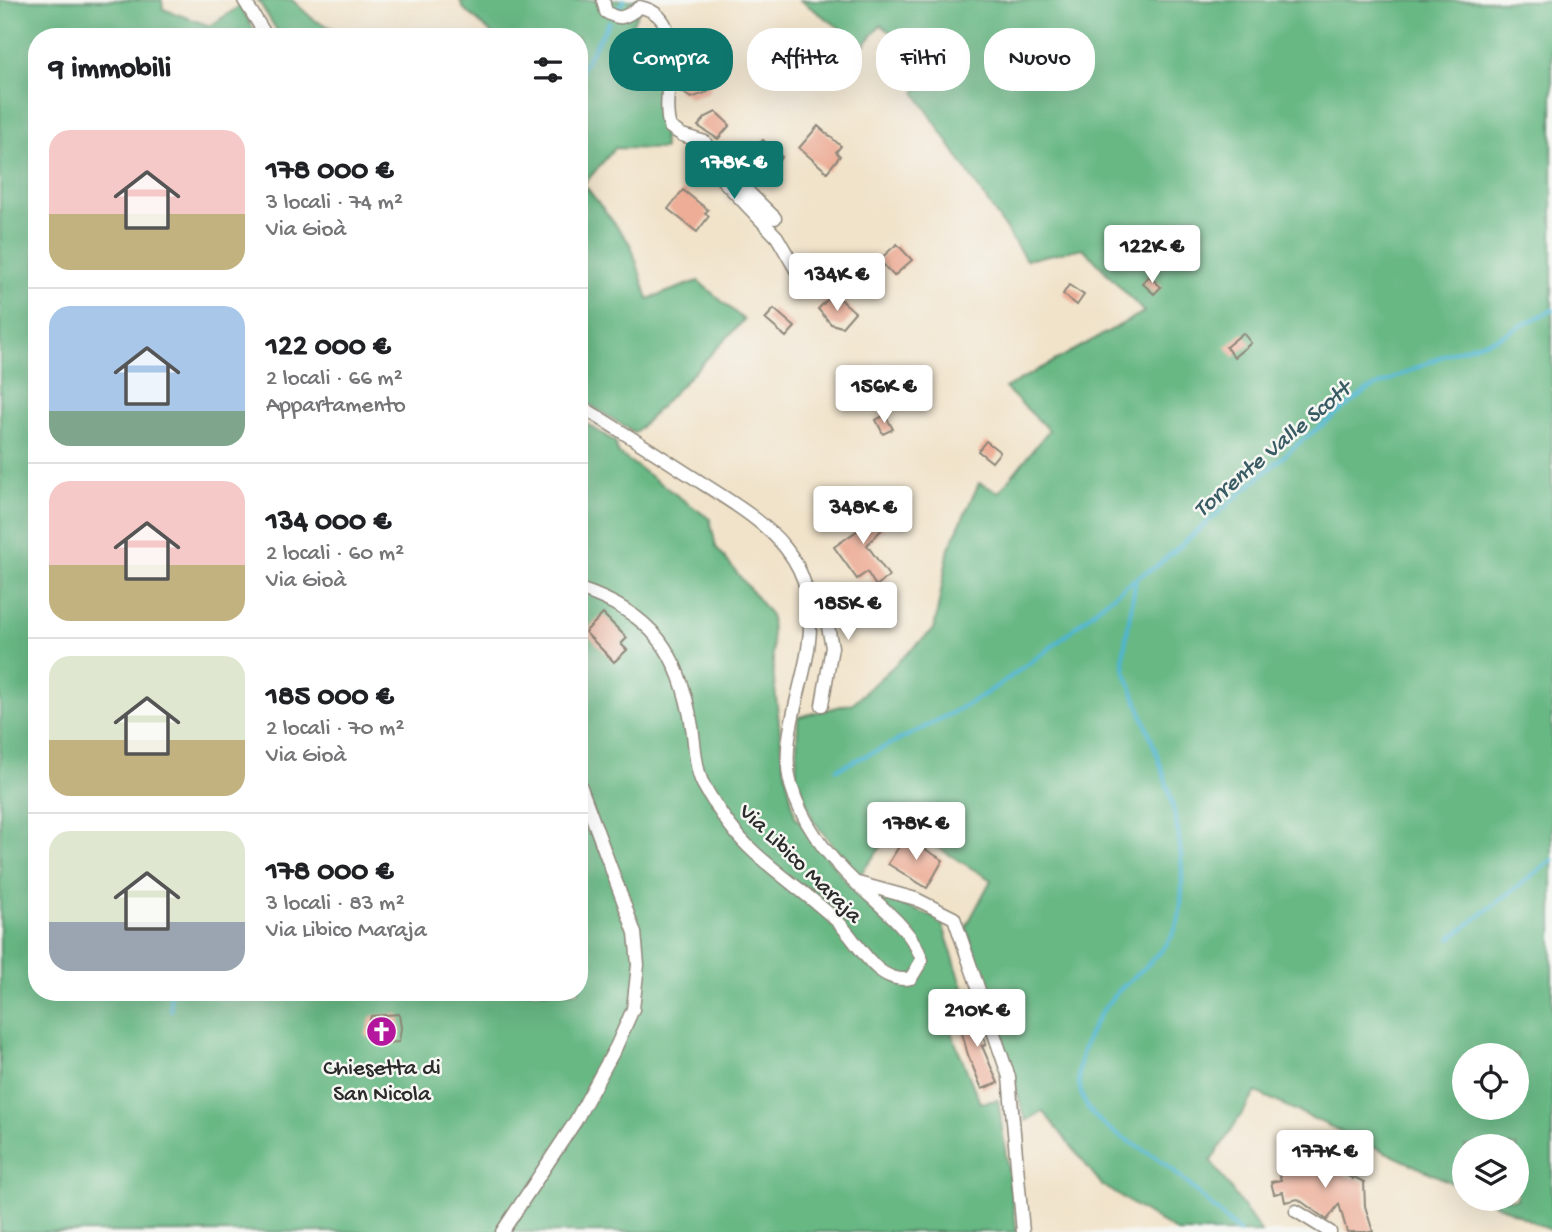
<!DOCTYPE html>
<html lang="it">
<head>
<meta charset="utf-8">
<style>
  :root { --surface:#fff; --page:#f2f2f2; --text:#202124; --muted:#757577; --line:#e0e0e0; --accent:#0f766e }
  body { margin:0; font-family:"Gochi Hand",sans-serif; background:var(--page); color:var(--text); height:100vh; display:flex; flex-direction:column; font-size:26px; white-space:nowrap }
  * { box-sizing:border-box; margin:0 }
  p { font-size:23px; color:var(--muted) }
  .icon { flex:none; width:38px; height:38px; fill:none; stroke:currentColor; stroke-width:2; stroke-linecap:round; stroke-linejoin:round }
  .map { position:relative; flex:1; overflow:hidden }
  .drawer { position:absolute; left:28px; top:28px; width:560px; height:973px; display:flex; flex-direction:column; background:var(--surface); border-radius:28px; box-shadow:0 7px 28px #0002 }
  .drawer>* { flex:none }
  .top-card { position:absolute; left:609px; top:28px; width:665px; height:63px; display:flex; gap:14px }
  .tools { position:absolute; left:1452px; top:1043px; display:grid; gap:14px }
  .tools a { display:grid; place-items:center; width:77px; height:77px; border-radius:50%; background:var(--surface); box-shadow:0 7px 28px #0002; font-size:35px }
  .price { position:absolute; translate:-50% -60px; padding:0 16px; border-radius:7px; background:#fff; color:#222; font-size:23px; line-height:46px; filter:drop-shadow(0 2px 4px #0008) }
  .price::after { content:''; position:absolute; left:50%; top:42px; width:21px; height:16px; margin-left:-10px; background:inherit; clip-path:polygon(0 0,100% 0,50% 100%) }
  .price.selected { background:var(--accent); color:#fff }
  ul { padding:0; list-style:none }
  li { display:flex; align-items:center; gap:21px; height:175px; padding:0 21px }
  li+li { border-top:2px solid var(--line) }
  li span { display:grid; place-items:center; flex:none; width:196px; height:140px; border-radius:21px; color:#555 }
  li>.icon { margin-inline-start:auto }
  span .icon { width:84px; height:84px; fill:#fffc; stroke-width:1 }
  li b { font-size:30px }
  h2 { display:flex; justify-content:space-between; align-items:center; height:84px; padding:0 21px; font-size:30px }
  .tag { padding:0 24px; border-radius:28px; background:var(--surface); box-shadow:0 7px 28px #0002; font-size:24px; line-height:63px }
  .tag.selected { background:var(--accent); color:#fff }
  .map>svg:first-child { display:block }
</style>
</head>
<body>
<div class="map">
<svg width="1552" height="1232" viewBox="0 0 1552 1232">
  <rect width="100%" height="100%" fill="#f6f6f2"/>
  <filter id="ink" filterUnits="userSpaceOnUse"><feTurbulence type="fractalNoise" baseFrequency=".0143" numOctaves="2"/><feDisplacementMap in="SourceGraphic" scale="14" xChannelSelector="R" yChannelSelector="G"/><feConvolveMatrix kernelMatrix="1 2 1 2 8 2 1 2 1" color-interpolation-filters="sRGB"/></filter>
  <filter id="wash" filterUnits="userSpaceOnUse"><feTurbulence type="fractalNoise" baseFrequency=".00686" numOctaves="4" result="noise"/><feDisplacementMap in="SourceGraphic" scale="28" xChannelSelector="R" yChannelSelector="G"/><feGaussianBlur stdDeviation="1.57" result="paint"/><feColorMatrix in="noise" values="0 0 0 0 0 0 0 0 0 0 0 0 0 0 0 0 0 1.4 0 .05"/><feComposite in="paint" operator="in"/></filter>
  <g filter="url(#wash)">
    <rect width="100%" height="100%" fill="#f1e3ca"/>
    <!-- forest -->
    <path fill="#67b884" stroke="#497258" stroke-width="2" fill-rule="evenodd" d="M0,0H162L163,9L210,26L240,6L258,37H37V992H579V419L615,442L618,453L710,519L716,547L771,615L774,680L784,765L795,816L848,884L941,920L969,1006L945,1017L980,1103L998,1100L1017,1232H0Z
      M258,0H292L314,20L352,37H281Z
      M460,0H644L615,59L660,79L664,149L615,148L584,184L631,245L648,299L698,281L744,320L635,433L579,398V37H496L463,8Z
      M800,0L1552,1V1231L1485,1199H1517V1146H1465V1189L1256,1092L1211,1161L1261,1232H1177L1102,1185L1043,1111L1026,1121L966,927L991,880L899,824L858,877L813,820L796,775L798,717L853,703L934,629L949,548L979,483L999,492L1049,430L1005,388L1144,312L1083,248L1026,260L915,92L939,69L881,25L864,45ZM1465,1055H1517V1108H1465Z"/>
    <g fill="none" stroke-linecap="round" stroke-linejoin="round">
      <!-- stream -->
      <path stroke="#50b5ce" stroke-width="4.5" d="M618,9L624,0
        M579,73L609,22
        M1136,578L1123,657L1125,671C1151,739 1182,805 1182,879C1182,893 1182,908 1178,921C1168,955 1135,972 1113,997C1090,1024 1065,1073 1088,1108C1106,1134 1141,1145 1165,1164C1191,1185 1214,1209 1239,1232
        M837,769C887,746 937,723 985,694C1005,682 1023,667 1042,654C1081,626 1113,589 1157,566L1300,442L1366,391L1447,354L1497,338L1552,310
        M1451,938L1552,860
        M170,992L171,1010"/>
    </g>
    <g id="blocks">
      <!-- building -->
      <path fill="#edad97" d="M693,65L705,73L712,84L708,92L691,98L677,89L685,70Z
        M716,112L730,125L718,139L698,126L706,117Z
        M818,126L841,146L836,152L840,156L827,172L799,148Z
        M763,140L782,157L767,173L748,156Z
        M683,190L708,210L705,213L709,216L697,232L668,209Z
        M897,244L912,260L894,276L879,260Z
        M1149,276L1161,287L1154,294L1142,283Z
        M1069,285L1084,295L1077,305L1063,294Z
        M828,299L835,305L840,299L855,312L842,327L831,324L818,309Z
        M774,309L795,327L786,337L765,319Z
        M1243,333L1251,343L1234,357L1226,347Z
        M885,415L893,429L883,434L876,420Z
        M986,441L1000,452L992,462L978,451Z
        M858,501L885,526L867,545L889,576L876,586L867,572L857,579L834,547L861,528L846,514Z
        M603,614L627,638L621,644L627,650L614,662L585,632Z
        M905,837L943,860L927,888L888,864Z
        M977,1012L986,1045L982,1046L998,1083L982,1089L968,1055L958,1018Z
        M399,1014L401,1028L399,1042L385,1043L365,1036L371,1016Z
        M1307,1141L1322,1143L1319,1161L1353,1179L1354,1177L1364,1182L1365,1206L1373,1232H1347L1339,1204L1327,1220L1298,1199L1285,1202L1283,1192L1274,1194L1271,1182L1281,1180L1278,1170L1303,1165Z"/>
    </g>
  </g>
  <g filter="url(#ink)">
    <use href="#blocks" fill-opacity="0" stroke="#8e877a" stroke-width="2"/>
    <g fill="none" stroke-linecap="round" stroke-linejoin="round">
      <defs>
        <path id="minor" d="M244,0L267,37
          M603,0L606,12C622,22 626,16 640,7C693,18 658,91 670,127L682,135L705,142L720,177L777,237L799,275
          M719,166L739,183L775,218
          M579,405C616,428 654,452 691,476C761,521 823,552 808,649C802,690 779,743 791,785C802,823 829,858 858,885C881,907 912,929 922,960L911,978C900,981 887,977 877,968C862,955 851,934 836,920C810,896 780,876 754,852C733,833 717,809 703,784C695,769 695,745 692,727C680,653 653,613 579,589
          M810,594L825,611L832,647L822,705
          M858,883L916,899L954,918L1009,1077L1023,1232
          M1296,1211L1330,1232
          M502,1232L575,1122L616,1047L633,1009L638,965L635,933L579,782"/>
      </defs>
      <!-- minor casing -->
      <use href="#minor" stroke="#8e877a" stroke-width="15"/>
      <!-- minor -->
      <use href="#minor" stroke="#fff" stroke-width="12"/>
    </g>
  </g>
  <!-- icons -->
  <defs>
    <symbol id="church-disc" viewBox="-11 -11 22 22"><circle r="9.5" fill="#b5179e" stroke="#f6f6f2"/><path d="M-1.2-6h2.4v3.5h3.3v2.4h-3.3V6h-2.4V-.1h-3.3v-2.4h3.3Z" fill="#fff"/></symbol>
  </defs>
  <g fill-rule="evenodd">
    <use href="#church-disc" x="364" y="1014" width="35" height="35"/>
  </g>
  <g text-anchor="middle" stroke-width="5" stroke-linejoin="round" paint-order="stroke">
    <!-- street labels -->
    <g font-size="23" fill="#2b2b2b" stroke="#f6f6f2">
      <text transform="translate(802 862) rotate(44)" y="8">Via Libico Maraja</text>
    </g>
    <!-- poi labels -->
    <g font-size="23" fill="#2b2b2b" stroke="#f6f6f2">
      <text x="382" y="1074">Chiesetta di<tspan x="382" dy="26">San Nicola</tspan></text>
    </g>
    <!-- water labels -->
    <g font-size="24" font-style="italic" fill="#385b64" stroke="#f6f6f2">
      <text transform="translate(1271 448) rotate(-40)" y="8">Torrente Valle Scott</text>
    </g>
  </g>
</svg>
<div class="tools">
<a><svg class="icon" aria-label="locate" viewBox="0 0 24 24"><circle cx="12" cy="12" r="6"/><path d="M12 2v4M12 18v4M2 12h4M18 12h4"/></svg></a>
<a><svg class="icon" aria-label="layers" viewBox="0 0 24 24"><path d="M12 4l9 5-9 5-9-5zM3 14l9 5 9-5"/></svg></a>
</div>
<b class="price selected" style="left:734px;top:201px">178K €</b>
<b class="price" style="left:1152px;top:285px">122K €</b>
<b class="price" style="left:837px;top:313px">134K €</b>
<b class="price" style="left:884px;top:425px">156K €</b>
<b class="price" style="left:863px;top:546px">348K €</b>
<b class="price" style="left:848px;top:642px">185K €</b>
<b class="price" style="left:916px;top:862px">178K €</b>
<b class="price" style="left:977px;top:1049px">210K €</b>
<b class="price" style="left:1325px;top:1190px">177K €</b>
<div class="top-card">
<a class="tag selected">Compra</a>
<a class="tag">Affitta</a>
<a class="tag">Filtri</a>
<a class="tag">Nuovo</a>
</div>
<section class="drawer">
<h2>9 immobili<svg class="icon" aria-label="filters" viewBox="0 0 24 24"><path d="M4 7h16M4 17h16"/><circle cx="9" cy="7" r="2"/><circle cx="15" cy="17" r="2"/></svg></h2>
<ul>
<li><span style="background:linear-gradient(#f6c9c9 60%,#c2b280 0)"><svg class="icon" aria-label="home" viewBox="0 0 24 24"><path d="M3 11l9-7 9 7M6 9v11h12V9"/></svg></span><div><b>178 000 €</b><p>3 locali · 74 m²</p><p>Via Gioà</p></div></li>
<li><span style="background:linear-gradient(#a9c7e8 75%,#7fa58c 0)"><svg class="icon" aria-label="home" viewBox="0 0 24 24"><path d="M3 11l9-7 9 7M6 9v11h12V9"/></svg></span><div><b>122 000 €</b><p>2 locali · 66 m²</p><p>Appartamento</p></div></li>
<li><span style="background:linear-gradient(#f6c9c9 60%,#c2b280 0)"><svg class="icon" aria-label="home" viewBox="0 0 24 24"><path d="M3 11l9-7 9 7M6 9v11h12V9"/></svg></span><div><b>134 000 €</b><p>2 locali · 60 m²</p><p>Via Gioà</p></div></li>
<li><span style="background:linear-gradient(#dfe7d0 60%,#c2b280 0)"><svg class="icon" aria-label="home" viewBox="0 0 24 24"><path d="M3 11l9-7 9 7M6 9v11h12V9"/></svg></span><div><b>185 000 €</b><p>2 locali · 70 m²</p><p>Via Gioà</p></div></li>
<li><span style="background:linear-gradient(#dfe7d0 65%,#9aa5b1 0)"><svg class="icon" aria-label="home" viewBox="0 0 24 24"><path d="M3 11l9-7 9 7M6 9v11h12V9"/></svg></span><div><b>178 000 €</b><p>3 locali · 83 m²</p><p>Via Libico Maraja</p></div></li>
</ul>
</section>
</div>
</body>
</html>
